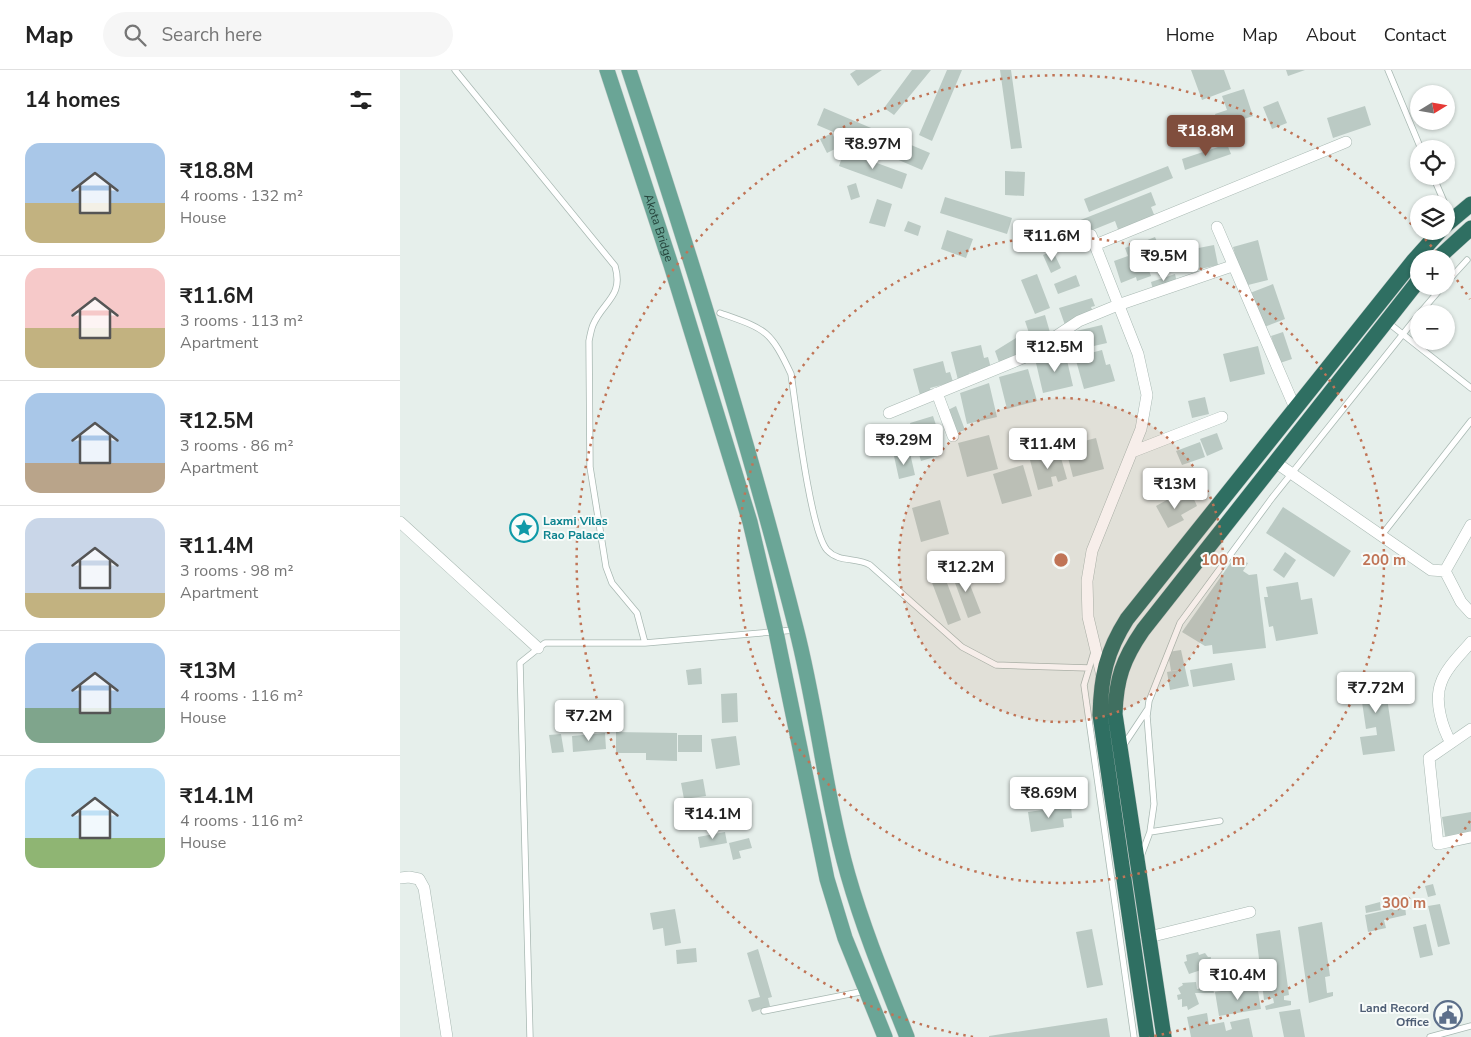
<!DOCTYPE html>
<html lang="en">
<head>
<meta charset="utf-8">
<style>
  :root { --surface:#fff; --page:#f6f6f6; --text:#222; --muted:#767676; --line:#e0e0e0; --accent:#804e3d }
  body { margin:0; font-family:"Nunito Sans",sans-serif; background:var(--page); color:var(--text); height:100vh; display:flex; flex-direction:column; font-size:19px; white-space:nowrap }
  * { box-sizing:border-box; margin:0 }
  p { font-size:16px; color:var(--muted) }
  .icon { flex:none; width:28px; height:28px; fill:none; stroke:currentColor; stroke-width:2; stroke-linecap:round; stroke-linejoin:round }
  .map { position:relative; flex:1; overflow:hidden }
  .details { display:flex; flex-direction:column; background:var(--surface); width:400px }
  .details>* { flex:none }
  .needle { width:32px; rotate:79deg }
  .buttons { position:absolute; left:1010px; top:15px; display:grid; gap:10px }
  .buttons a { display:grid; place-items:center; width:45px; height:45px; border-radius:50%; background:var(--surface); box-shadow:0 1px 4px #0004; font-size:25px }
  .price { position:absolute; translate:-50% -42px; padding:0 11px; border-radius:5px; background:#fff; color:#222; font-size:16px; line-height:32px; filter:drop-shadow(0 1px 2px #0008) }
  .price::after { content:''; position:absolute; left:50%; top:30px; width:15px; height:11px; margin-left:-8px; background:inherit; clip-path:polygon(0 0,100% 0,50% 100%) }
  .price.current { background:var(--accent); color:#fff }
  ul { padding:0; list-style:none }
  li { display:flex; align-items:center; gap:15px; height:125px; padding:0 25px }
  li+li { border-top:1px solid var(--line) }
  li span { display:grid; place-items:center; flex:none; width:140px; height:100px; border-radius:15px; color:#555 }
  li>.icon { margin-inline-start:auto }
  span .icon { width:60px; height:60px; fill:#fffc; stroke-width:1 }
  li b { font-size:21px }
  h2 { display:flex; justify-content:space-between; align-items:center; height:60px; padding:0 25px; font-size:21px }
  header { display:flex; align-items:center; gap:30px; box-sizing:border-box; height:70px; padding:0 25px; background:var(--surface); border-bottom:1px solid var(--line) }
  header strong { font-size:24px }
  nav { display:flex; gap:28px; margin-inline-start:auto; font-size:18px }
  .search { width:350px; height:45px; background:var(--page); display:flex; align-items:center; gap:12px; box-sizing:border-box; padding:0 18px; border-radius:28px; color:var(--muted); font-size:19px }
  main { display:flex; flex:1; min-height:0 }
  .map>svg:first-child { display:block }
</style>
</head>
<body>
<header>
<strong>Map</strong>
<div class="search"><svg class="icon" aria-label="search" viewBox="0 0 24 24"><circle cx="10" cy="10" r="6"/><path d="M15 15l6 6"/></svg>Search here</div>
<nav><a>Home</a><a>Map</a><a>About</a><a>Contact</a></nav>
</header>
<main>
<section class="details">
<h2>14 homes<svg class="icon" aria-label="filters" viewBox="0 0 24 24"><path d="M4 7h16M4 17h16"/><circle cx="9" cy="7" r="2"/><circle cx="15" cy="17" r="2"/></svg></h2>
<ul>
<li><span style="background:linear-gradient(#a9c7e8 60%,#c2b280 0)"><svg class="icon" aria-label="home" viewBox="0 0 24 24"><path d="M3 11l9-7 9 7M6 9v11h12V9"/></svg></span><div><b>₹18.8M</b><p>4 rooms · 132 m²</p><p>House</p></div></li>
<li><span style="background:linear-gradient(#f6c9c9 60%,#c2b280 0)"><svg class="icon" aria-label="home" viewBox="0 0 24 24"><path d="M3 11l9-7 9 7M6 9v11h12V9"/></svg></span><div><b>₹11.6M</b><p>3 rooms · 113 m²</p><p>Apartment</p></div></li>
<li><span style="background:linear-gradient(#a9c7e8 70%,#b9a48a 0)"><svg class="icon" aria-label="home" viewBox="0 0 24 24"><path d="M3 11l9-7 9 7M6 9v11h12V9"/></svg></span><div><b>₹12.5M</b><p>3 rooms · 86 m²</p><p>Apartment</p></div></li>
<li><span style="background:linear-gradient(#c9d6e8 75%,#c2b280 0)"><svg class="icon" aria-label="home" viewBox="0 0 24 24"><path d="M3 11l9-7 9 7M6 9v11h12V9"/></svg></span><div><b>₹11.4M</b><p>3 rooms · 98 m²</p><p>Apartment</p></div></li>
<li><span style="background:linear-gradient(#a9c7e8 65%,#7fa58c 0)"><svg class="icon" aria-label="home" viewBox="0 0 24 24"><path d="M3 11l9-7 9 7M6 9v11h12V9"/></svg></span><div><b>₹13M</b><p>4 rooms · 116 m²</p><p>House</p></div></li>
<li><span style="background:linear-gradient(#bfe0f5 70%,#8fb573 0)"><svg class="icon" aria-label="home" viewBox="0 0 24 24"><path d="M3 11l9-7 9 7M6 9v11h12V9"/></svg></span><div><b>₹14.1M</b><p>4 rooms · 116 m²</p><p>House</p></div></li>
</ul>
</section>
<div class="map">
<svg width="1071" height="967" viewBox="0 0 1071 967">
  <rect width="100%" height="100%" fill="#e6efeb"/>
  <!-- building -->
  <path fill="#bbcac4" d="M456,0H482L458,16L450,4Z
    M512,0H531L494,45L484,38Z
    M547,0H562L532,71L519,65Z
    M600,0H611L622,78L611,79Z
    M791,0H824L831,19L802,30Z
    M886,0H905L888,6Z
    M844,19L853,46L819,57L815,44L827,40L822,26Z
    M878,31L887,53L872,59L863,37Z
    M965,36L971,55L933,68L927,48Z
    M424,38L530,83L522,100L417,55Z
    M788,45L792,60L771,65L767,50Z
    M432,63L439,77L427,83L420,69Z
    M827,74L831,84L785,100L782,89Z
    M444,81L507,104L502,119L439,96Z
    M768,96L773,108L689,142L684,129Z
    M605,101L625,102L624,126L605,125Z
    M456,113L460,127L451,130L447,116Z
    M751,122L756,135L751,137L755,147L719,162L715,151L678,166L673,153Z
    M545,127L612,148L607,164L540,143Z
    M477,129L492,134L485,157L469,153Z
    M508,151L521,156L518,166L504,161Z
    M629,152L632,161L618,166L615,157Z
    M547,160L573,169L566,188L541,179Z
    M755,167L770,202L759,206L745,171Z
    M858,170L868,210L844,216L833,177Z
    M739,172L751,206L737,211L736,207L721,213L714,191L728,186L725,178Z
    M814,175L818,195L787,202L783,181Z
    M653,181L661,198L651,203L643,185Z
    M637,204L650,238L635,244L621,210Z
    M775,204L777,213L753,220L751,212Z
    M676,205L680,216L658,224L654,214Z
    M873,214L885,249L862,258L850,223Z
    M692,228L695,236L691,237L694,244L665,255L659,238Z
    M645,245L651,266L632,272L625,251Z
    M702,255L707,273L676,280L672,262Z
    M883,262L892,289L880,293L871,266Z
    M619,266L622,271L625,270L629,281L600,295L595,281Z
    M581,275L584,288L588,287L591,298L569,303L570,307L558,310L551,282Z
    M858,276L865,304L830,312L823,284Z
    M702,280L706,295L710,294L715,311L684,319L675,287Z
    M665,282L673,316L643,323L636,293Z
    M543,291L546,303L550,302L553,312L530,318L531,322L520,325L513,299Z
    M628,299L637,331L607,339L599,307Z
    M589,313L597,347L567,354L560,323Z
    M805,327L809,344L792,348L788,331Z
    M556,336L565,360L557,363L548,340Z
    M533,346L540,367L536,368L541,385L521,391L510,353Z
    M501,358L506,381L485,386L480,363Z
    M817,363L823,379L807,386L800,369Z
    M589,365L598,399L567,407L558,373Z
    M696,368L704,399L673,407L665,376Z
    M800,372L805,387L782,395L776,381Z
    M659,381L667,409L658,412L656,406L651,407L653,416L638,420L630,390Z
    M510,383L515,405L499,409L494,386Z
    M623,395L632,426L602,434L593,404Z
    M792,425L797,436L781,445L784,450L768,458L756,436L774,426L777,433Z
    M540,430L549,464L521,472L512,438Z
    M883,437L951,481L934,507L866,463Z
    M885,482L896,490L884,508L873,500Z
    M834,488L848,493L843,501L849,505L857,504L866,578L813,584L812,575L805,576L782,562Z
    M563,497L581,543L568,548L551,502Z
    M544,505L561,550L548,555L531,510Z
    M898,512L901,530L912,528L918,564L876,571L873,556L869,557L864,527H868L866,517Z
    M781,580L789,616L770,620L767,602L778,600L771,601L768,582Z
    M832,593L835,610L793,617L790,600Z
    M301,598L302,614L288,615L286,600Z
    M983,602L995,681L963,685L960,667L977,665L976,657L966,659L958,605Z
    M337,623L338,652L322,653L321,624Z
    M216,662L277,663V691L246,690V683H216Z
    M205,663L206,679L173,682L172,666Z
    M161,664L164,682L152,683L149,665Z
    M278,665H302V682H278Z
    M336,666L340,695L316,699L311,669Z
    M303,709L306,726L284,729L281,713Z
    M671,736L672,748L663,749L664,757L631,762L628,742Z
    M288,740H303L302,756L287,755Z
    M1071,742V766L1046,771L1042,747Z
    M325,762L327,773L300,778L298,767Z
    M349,768L352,778L339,781L341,788L333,790L329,773Z
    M1033,814L1036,825L1028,827L1025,816Z
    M980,832L981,840L966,843L965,836Z
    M1040,834L1050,874L1038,877L1028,836Z
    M1005,836L1006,845L984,850L986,858L968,862L965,845Z
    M275,839L281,873L265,876L263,858L253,860L250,843Z
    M922,852L930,906L925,907L927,923L933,922V926L909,933L898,857Z
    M1026,854L1033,885L1020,888L1013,857Z
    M692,859L703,915L687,918L676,862Z
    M880,860L889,925L884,926V930L891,931V935L866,940L865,936L874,933L873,928L864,930L856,864Z
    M296,878L297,892L277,894L276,880Z
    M358,879L372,927L368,928L370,936L352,942L348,930L360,927L347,883Z
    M798,882L799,885L805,883L808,887H811L809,898L804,900L806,911L821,908L817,896L828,891L829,894L834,893L838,914L832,915L833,918L826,919V917L821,918L820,912L812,913L814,923H795L799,934L788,940L787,936L782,937V929L778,930L777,925L781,924L778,918L783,915L782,913L796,912L797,919L802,918L801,900L789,904L784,892L787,891L786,885Z
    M857,915L861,939L819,946L815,922Z
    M900,939L905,967H884L879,942Z
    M807,943L809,955L824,952L826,961L832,959L830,952L849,948L853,967H791L787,947Z
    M707,948L710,967H589V966Z"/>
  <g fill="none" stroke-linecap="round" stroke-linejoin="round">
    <defs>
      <path id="lane" d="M55,0L215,196C224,227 203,231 193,255C191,260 190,266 189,271L190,397L206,497L212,513L237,543L245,573
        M988,0L1021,79
        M1033,106L1045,134
        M1046,138L1051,150
        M1046,213L1067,190
        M320,243C365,259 370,259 391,304C396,337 410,460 427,480C439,493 456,487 470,495L562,577L596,595L689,598
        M1019,244L1043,216
        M986,251L1071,318
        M981,466L1071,351
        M694,582L684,615L734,967
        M723,676L747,640
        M750,762L820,751
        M741,786L750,762L754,734L747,646L749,631L780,553L872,428L1019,244
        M364,941L465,921
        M130,967L120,593L145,573H245L395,560
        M1030,967L1071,956"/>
      <path id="street" d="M817,157L895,338
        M691,165L738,284L747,325L741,359L692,481L687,511L688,547L702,606
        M695,175L946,72
        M537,323L553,366
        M489,343L623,288L679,251L718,235L832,196
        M732,382L822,347
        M875,392L1031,500L1045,501L1071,455
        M0,452L138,578
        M1045,501L1061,532L1071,543
        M1071,659L1029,688L1038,774L1071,767
        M1051,673C1042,657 1034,631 1041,613C1046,598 1061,584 1071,572
        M0,808L9,807L19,809L24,818L47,967
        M749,867L850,842"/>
      <g id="primary">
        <path id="s1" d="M207,0L271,195L350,452L376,562L427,809L445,868L485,967"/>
        <path d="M229,0C290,184 348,369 396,558C417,639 425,724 448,805C464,861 486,914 507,967"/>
      </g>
      <path id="highway" d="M1046,155L1071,134
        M1037,189L1071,158
        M747,967L700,645C701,607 706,582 727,549L1014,190L1040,161
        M764,967L715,644C716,609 723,589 743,560L1019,210"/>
    </defs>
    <!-- lane casing -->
    <use href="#lane" stroke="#a8b8b2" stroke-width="7"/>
    <!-- street casing -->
    <use href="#street" stroke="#a8b8b2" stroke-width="12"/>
    <!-- primary casing -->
    <use href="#primary" stroke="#c2cac8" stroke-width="16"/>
    <!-- highway casing -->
    <use href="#highway" stroke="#c2cac8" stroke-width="16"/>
    <!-- lane -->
    <use href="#lane" stroke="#fff" stroke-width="5.5"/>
    <!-- street -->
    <use href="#street" stroke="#fff" stroke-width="11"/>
    <!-- primary -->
    <use href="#primary" stroke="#6aa596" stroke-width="15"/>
    <!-- highway -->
    <use href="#highway" stroke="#2f6f62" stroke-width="15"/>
  </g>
  <!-- distance rings -->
  <circle cx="661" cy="490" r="162" fill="#c07456" fill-opacity=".12"/>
  <g fill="none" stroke="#c07456" stroke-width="2.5" stroke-dasharray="2.5 5">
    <circle cx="661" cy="490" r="162"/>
    <circle cx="661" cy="490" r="323"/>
    <path d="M1070 751A485 485 0 0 1 749 967M573 967A485 485 0 1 1 1041 188M1048 198A485 485 0 0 1 1070 229"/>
  </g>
  <!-- icons -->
  <defs>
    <symbol id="sight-ring" viewBox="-11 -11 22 22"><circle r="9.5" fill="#f7fbf9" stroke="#0f9aa8" stroke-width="1.5"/><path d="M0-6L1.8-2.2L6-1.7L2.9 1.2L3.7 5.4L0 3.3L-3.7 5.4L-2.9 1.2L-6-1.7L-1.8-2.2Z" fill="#0f9aa8"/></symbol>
    <symbol id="civic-ring" viewBox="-11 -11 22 22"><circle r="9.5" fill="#f7fbf9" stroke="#5c6f8a" stroke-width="1.5"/><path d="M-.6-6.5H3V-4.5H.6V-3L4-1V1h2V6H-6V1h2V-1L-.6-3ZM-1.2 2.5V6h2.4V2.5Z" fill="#5c6f8a"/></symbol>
  </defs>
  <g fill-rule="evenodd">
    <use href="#sight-ring" x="108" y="442" width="32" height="32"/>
    <use href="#civic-ring" x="1032" y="929" width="32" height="32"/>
  </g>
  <g text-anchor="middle" stroke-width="4" stroke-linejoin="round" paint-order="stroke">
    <!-- street labels -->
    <g font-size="12" fill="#24423a" stroke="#f7fbf9">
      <text dy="4" stroke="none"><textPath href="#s1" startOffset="166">Akota Bridge</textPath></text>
    </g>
    <!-- culture labels -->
    <g font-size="12" font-weight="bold" fill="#0d838f" stroke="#f7fbf9" text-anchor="start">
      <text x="143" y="455">Laxmi Vilas<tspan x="143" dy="14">Rao Palace</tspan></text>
    </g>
    <!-- service labels -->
    <g font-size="12" font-weight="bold" fill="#4e5e75" stroke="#f7fbf9" text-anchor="end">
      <text x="1029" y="942">Land Record<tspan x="1029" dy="14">Office</tspan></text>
    </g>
  </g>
  <circle cx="661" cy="490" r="8" fill="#c07456" stroke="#f7fbf9" stroke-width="2.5"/>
  <g font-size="15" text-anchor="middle" font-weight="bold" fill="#c07456" stroke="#f7fbf9" stroke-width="4" stroke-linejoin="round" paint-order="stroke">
    <text x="823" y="495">100 m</text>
    <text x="984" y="495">200 m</text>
    <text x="1004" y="838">300 m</text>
  </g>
</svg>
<div class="buttons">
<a><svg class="needle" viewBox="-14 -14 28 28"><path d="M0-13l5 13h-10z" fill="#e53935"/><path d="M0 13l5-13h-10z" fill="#767676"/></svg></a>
<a><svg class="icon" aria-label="locate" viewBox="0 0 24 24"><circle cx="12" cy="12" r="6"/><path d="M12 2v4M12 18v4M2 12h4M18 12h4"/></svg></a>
<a><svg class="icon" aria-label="layers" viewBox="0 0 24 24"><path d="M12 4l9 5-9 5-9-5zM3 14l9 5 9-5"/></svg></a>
<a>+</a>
<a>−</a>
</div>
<b class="price current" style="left:806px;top:87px">₹18.8M</b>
<b class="price" style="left:473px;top:100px">₹8.97M</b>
<b class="price" style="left:652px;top:192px">₹11.6M</b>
<b class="price" style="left:764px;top:212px">₹9.5M</b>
<b class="price" style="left:655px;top:303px">₹12.5M</b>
<b class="price" style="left:504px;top:396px">₹9.29M</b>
<b class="price" style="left:648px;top:400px">₹11.4M</b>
<b class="price" style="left:775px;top:440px">₹13M</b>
<b class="price" style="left:566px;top:523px">₹12.2M</b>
<b class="price" style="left:976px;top:644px">₹7.72M</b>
<b class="price" style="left:189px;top:672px">₹7.2M</b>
<b class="price" style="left:649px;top:749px">₹8.69M</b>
<b class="price" style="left:313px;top:770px">₹14.1M</b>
<b class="price" style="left:838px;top:931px">₹10.4M</b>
</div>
</main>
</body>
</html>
